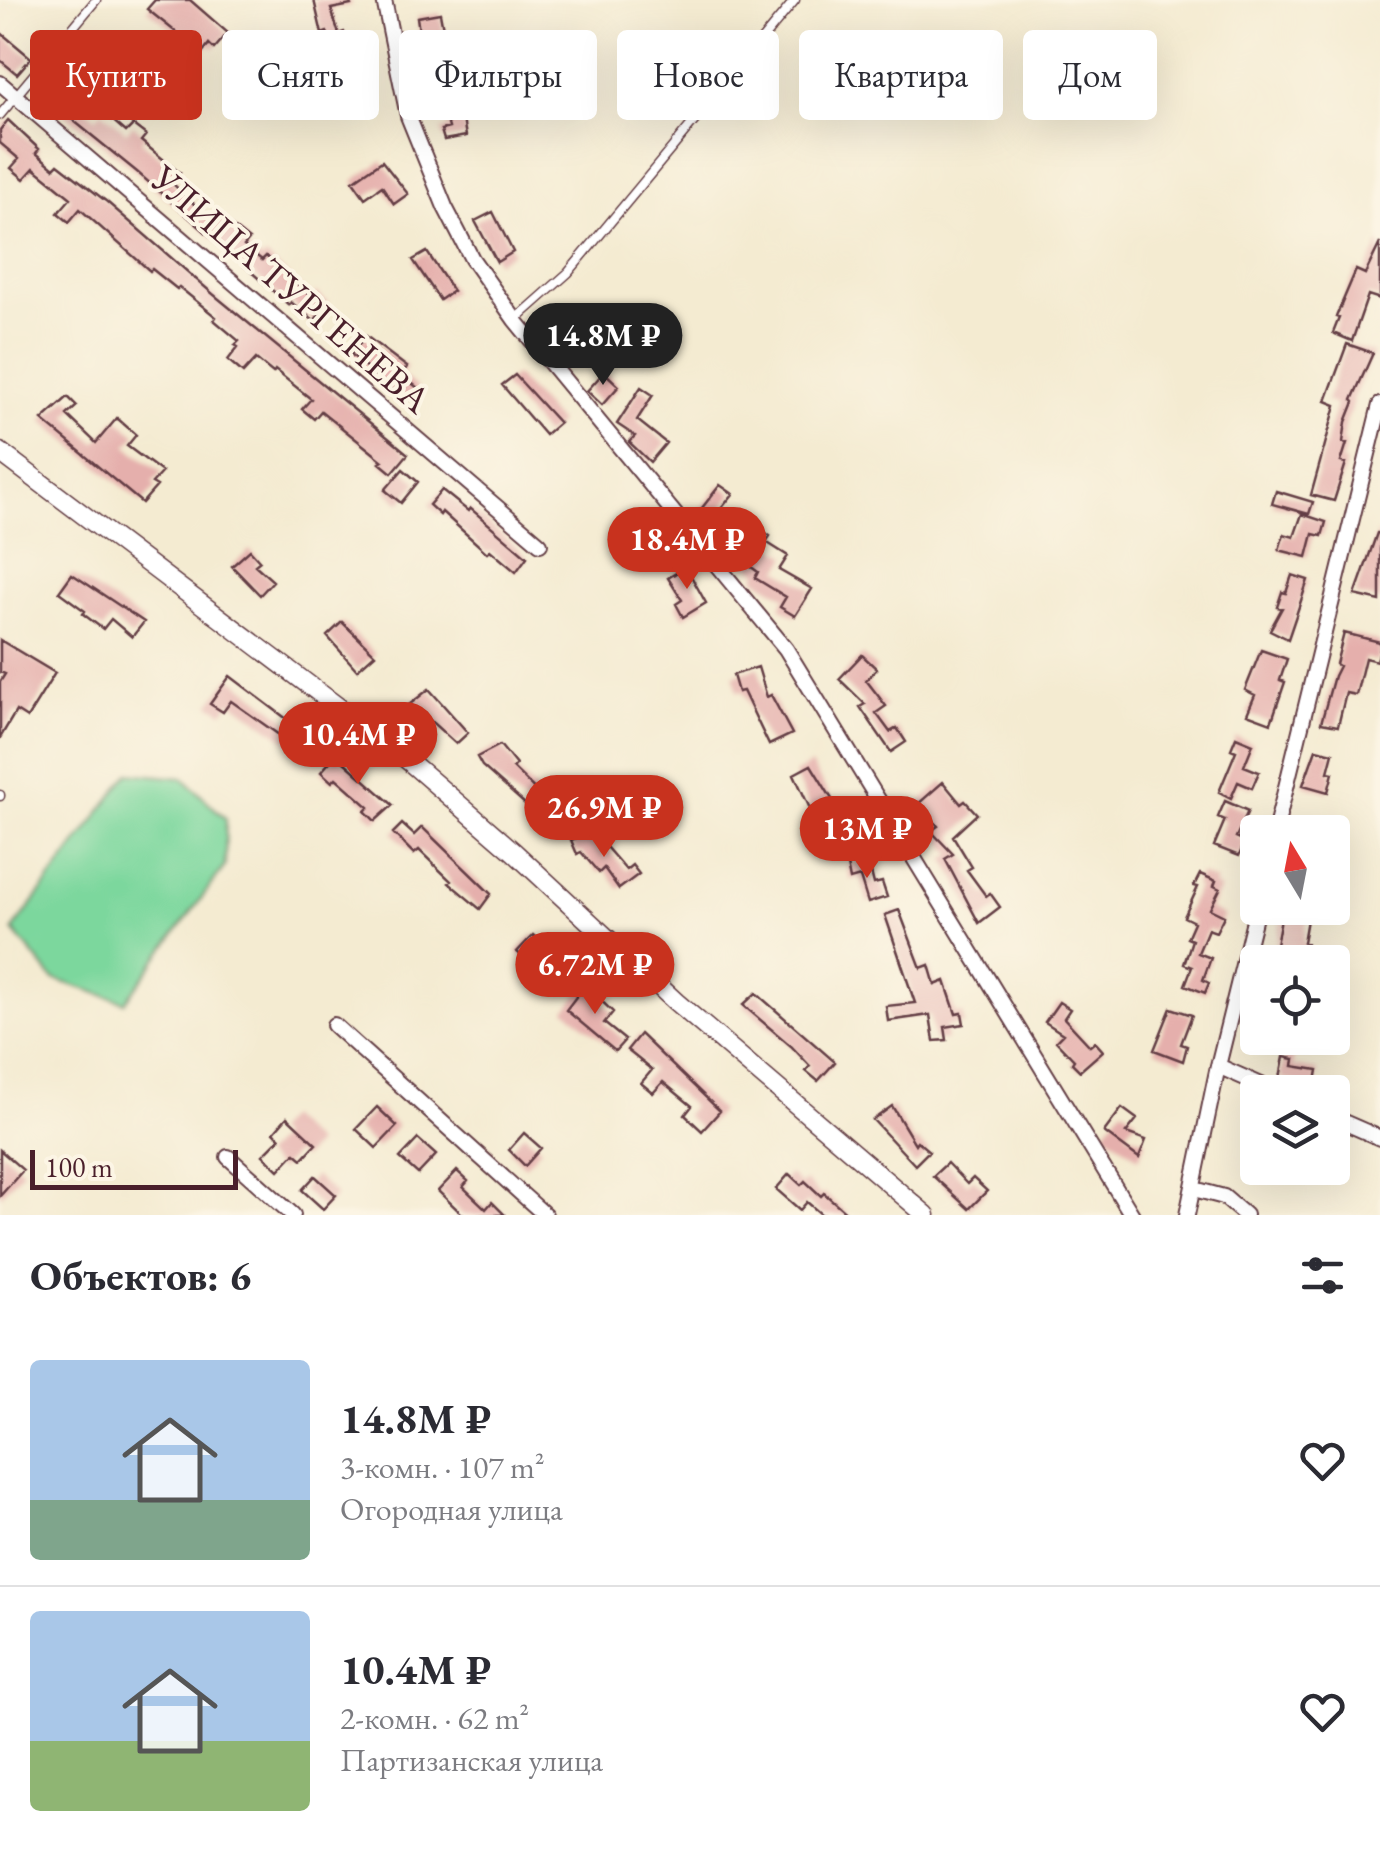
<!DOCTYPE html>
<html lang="ru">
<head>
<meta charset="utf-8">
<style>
  :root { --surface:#fff; --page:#f7f7f7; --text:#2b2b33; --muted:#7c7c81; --line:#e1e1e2; --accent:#c8321e }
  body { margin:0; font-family:"EB Garamond",serif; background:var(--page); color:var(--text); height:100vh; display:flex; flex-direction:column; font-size:38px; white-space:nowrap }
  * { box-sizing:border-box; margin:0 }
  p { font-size:32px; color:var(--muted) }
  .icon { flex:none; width:55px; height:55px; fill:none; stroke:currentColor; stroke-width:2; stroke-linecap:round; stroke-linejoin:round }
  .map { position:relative; height:1215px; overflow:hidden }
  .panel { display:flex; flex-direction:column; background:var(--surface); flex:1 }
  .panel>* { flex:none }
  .hud { position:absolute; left:30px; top:30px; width:1320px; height:90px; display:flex; gap:20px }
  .needle { width:65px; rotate:350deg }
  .tools { position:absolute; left:1240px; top:815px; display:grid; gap:20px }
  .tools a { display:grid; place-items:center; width:110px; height:110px; border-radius:10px; background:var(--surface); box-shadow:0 10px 40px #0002; font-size:50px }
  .scale { position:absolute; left:30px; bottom:25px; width:208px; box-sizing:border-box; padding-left:10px; border:5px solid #4a1f2b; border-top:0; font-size:28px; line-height:35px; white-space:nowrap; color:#4a1f2b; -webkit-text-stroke:8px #fcf5e5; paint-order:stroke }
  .price { position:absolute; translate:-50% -85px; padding:0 22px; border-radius:35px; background:var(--accent); color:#fff; font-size:32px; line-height:65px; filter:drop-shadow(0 2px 5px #0008) }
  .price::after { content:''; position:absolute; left:50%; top:60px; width:30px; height:22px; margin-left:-15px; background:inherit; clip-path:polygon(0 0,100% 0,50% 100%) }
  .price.active { background:#222; color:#fff }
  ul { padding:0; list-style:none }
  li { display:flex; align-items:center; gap:30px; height:250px; padding:0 30px }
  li+li { border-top:2px solid var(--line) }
  li span { display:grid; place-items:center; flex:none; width:280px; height:200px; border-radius:10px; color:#555 }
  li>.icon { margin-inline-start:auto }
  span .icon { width:120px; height:120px; fill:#fffc; stroke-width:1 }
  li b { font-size:42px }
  h2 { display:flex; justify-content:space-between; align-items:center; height:120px; padding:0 30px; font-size:42px }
  .tag { padding:0 35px; border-radius:10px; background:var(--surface); box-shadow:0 10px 40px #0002; font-size:35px; line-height:90px }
  .tag.active { background:var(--accent); color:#fff }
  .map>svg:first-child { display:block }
</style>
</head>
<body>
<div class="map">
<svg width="1380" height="1215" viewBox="0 0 1380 1215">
  <rect width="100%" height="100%" fill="#fcf5e5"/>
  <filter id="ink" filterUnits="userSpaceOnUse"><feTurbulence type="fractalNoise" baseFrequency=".01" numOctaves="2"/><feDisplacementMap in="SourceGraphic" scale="20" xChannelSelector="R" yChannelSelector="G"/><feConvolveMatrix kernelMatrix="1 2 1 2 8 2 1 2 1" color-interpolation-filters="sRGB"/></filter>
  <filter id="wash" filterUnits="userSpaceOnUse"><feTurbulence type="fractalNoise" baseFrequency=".0048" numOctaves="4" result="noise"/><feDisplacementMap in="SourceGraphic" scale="40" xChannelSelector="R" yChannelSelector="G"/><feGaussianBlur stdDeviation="2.25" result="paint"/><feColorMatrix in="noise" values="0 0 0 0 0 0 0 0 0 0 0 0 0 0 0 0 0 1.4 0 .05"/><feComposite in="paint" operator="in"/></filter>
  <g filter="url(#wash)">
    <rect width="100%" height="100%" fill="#f4ebd1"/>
    <!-- green -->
    <path fill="#7cd79d" stroke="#637b64" stroke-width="2.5" d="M129,773L183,778L226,819L225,866L125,1002L53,979L13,930Z"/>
    <g id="blocks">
      <!-- building -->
      <path fill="#e5afac" d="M155,0H190L228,33L214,49L209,44L202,53L147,9Z
        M314,0H350L351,5L331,9L339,34L344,32L352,49L338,55L327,32L322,34Z
        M440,13L444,34L420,38L417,17Z
        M0,32L31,58L17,74L0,60Z
        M57,68L89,89L77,103L96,118L102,111L126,132L133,125L146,135L141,141L180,173L172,183L195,205L214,221L218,215L249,240L244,246L262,260L266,256L312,297L316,293L328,303L314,321L291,302L289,305L137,172L37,91Z
        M450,70L454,93L479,86L484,106L462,114L466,136L444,140L441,130L449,128L438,88L431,90L428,74Z
        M8,120L39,149L36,153L54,168L58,164L107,202L213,294L408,454L392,473L380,463L383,461L321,411L314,419L302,409L311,399L275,370L273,373L256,359L243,373L228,360L238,347L235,345L239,341L214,320L216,317L179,287L177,289L152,269L150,271L80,209L69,222L58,213L71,198L34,168L24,179L11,168L19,159L0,143V130Z
        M382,161L408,194L394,204L382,186L365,198L353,181Z
        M493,212L513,252L497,262L475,221Z
        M1380,243V299L1368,295L1352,341L1333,333L1339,318L1336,317L1356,270L1365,274Z
        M427,252L453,291L440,300L413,260Z
        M565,311L574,321L560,334L580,355L567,367L556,353L559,351L542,332Z
        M366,336L407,367L401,375L418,388L406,402L351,354Z
        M1347,344L1373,353L1352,400L1354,402L1346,422L1343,442L1347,443L1341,462L1346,463L1334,501L1311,495L1336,405L1326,401Z
        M604,372L619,386L602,405L587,391Z
        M515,375L559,423L545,435L502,385Z
        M641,387L653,395L637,420L666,443L650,462L629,442L635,436L617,424Z
        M68,397L77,406L67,415L96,443L117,418L136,435L127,446L162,472L152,483L157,486L142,503L42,420Z
        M403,469L418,482L401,503L385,490Z
        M720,485L733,494L721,509L739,526L726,541L715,532L718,529L698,513Z
        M442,490L468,511L470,508L527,557L516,572L490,550L487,553L442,512L440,515L429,505Z
        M1276,491L1313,502L1309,514L1272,504Z
        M1302,514L1326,522L1322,536L1313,534L1307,557L1279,550L1284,534L1294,537Z
        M760,529L770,536L766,542L788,556L779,570L812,589L795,616L780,607L786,597L755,578L758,572L739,558Z
        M1377,533H1380V601L1355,595Z
        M250,550L260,561L255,565L273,581L260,595L232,566Z
        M686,567L706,603L683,617L676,604L682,600L668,578Z
        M72,574L144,622L132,637L111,619L103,629L83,614L85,611L59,592Z
        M1292,575L1308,580L1288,639L1270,630L1282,608L1277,607L1282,592L1286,593Z
        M342,622L375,654L357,670L327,636Z
        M1344,633L1380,642V649L1377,661L1365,658L1356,695L1346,693L1338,726L1321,723L1334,676L1339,666L1336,664Z
        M0,640L55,673L27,718L16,711L0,738V682L5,674L0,672Z
        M1261,650L1287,659L1280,680L1285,682L1271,723L1247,714L1255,695L1245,690Z
        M862,655L877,669L866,680L886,706L876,713L890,732L897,728L906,742L891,752L860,707L865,704L839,679Z
        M758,667L767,697L771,695L792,734L769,745L743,691L738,692L733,675Z
        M230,676L300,729L289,742L231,701L223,712L210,704Z
        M429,689L468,733L456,744L422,713L418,716L409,705Z
        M1236,737L1253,744L1244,766L1259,772L1252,788L1238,782L1231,798L1219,792L1236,751L1231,749Z
        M500,745L516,765L513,768L555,809L543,820L482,766L477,757Z
        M1316,749L1333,753L1328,772L1333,773L1328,792L1303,785Z
        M336,755L393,805L375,821L365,811L369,807L336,778L332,782L321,772Z
        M811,765L835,804L812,813L794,774Z
        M943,782L961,804L965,801L977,814L953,836L972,867L967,870L986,896L990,893L1000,907L979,923L945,859L953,854L931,831L938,826L918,804Z
        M1225,801L1248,811L1236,837L1245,841L1239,856L1214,846L1225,820L1218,817Z
        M402,824L414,835L422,827L491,894L480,909L449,883L451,881L419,850L414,854L393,833Z
        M592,832L600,851L606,847L626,870L632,865L639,874L619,889L604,868L599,873L581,852L577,854L571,840Z
        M868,860L874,884L882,882L887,897L868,903L860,877L850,880L847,865Z
        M1200,874L1216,881L1214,886L1220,889L1210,909L1224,916L1216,932L1208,929L1198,953L1211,958L1203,980L1209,983L1205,993L1185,985L1192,967L1184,964L1192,940L1187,938L1194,922L1184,917L1198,887L1194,886Z
        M1283,908H1309L1303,942L1307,943L1303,961L1274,955Z
        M899,910L921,968L929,965L935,985L945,981L956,1014L962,1013L964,1024L945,1027L947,1040L934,1041L930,1015L888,1021L886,1006L915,1003L885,915Z
        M533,935L553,954L537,970L517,952Z
        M585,985L613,1012L604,1023L625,1040L615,1051L566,1010Z
        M756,993L835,1062L818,1081L806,1071L810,1066L791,1046L743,1005Z
        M1059,1002L1070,1009L1064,1018L1090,1046L1095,1042L1103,1051L1080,1071L1072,1063L1074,1060L1056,1041L1063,1034L1045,1022Z
        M1171,1008L1192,1015L1181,1044L1187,1046L1183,1061L1154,1050Z
        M640,1034L720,1111L702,1131L685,1115L692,1106L663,1082L653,1093L641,1083L652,1070L627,1050Z
        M1284,1057L1294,1059L1293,1066L1318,1070L1315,1088L1280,1078Z
        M892,1106L915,1144L917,1141L929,1151L915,1165L873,1120Z
        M377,1107L397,1126L376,1148L356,1129Z
        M1122,1108L1137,1119L1126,1133L1146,1140L1139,1158L1104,1132Z
        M287,1117L316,1144L302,1159L295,1153L279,1170L263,1155L280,1138L274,1132Z
        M524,1133L541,1148L525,1166L509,1150Z
        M418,1139L436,1155L418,1174L400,1158Z
        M0,1150L23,1170L0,1196Z
        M947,1163L967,1184L973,1178L987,1191L969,1209L933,1176Z
        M457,1171L468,1181L463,1187L486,1209L492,1202L505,1215H463L438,1191Z
        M789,1174L801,1185L805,1181L821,1196L824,1193L849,1215H822L807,1202L800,1210L776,1189Z
        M315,1176L336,1195L323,1209L302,1190Z"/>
    </g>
  </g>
  <g filter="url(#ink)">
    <use href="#blocks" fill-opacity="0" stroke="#643e44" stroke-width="2.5"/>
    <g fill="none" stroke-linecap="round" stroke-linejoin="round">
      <defs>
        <path id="service" d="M0,115L96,0
          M515,320L568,273L795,0
          M0,795V796"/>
        <path id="minor" d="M384,0L408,116L445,207L472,259L515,320L786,649L1132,1215
          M0,83L540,544
          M1275,832L1380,405
          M334,1025L545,1215
          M1218,1066L1277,1092
          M1332,1117L1380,1138
          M228,1157L293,1215
          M1194,1189L1224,1197L1245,1215
          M1187,1215L1218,1066L1258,904"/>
        <path id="tertiary" d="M0,452L403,756L514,852L676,1002L926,1215"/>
      </defs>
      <!-- service casing -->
      <use href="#service" stroke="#643e44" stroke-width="11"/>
      <!-- minor casing -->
      <use href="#minor" stroke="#643e44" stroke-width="18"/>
      <!-- tertiary casing -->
      <use href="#tertiary" stroke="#643e44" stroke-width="21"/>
      <!-- service -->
      <use href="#service" stroke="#fff" stroke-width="8"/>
      <!-- minor -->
      <use href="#minor" stroke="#fff" stroke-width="14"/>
      <!-- tertiary -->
      <use href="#tertiary" stroke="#fff" stroke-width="18"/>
    </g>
  </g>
  <g text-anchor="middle" stroke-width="8" stroke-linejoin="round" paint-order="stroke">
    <!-- street labels -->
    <g font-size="38" fill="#4a1f2b" stroke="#fcf5e5">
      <text transform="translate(291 289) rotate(41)" y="13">УЛИЦА ТУРГЕНЕВА</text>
    </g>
  </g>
</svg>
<div class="tools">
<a><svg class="needle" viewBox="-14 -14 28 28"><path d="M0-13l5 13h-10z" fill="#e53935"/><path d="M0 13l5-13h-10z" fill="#7c7c81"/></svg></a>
<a><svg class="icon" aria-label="locate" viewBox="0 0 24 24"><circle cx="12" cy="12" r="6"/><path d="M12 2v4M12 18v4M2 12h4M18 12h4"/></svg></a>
<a><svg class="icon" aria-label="layers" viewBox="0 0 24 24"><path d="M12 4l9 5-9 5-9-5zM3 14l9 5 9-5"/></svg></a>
</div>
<div class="scale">100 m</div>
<b class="price active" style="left:603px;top:388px">14.8M ₽</b>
<b class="price" style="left:687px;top:592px">18.4M ₽</b>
<b class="price" style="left:358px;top:787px">10.4M ₽</b>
<b class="price" style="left:604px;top:860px">26.9M ₽</b>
<b class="price" style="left:867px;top:881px">13M ₽</b>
<b class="price" style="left:595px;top:1017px">6.72M ₽</b>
<div class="hud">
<a class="tag active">Купить</a>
<a class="tag">Снять</a>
<a class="tag">Фильтры</a>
<a class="tag">Новое</a>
<a class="tag">Квартира</a>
<a class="tag">Дом</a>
</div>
</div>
<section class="panel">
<h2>Объектов: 6<svg class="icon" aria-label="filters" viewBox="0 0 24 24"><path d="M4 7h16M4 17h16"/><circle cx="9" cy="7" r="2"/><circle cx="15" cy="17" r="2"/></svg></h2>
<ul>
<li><span style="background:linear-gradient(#a9c7e8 70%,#7fa58c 0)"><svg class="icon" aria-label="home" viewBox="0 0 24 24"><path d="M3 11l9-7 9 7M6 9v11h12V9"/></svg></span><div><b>14.8M ₽</b><p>3-комн. · 107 m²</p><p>Огородная улица</p></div><svg class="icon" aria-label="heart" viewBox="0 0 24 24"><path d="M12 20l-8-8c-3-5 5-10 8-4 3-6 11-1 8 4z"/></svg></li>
<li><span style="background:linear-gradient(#a9c7e8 65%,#8fb573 0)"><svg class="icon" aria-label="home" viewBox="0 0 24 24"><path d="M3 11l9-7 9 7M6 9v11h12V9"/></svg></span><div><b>10.4M ₽</b><p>2-комн. · 62 m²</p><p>Партизанская улица</p></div><svg class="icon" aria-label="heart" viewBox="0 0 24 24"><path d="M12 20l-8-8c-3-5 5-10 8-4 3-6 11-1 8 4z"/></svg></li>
</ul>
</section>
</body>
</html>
